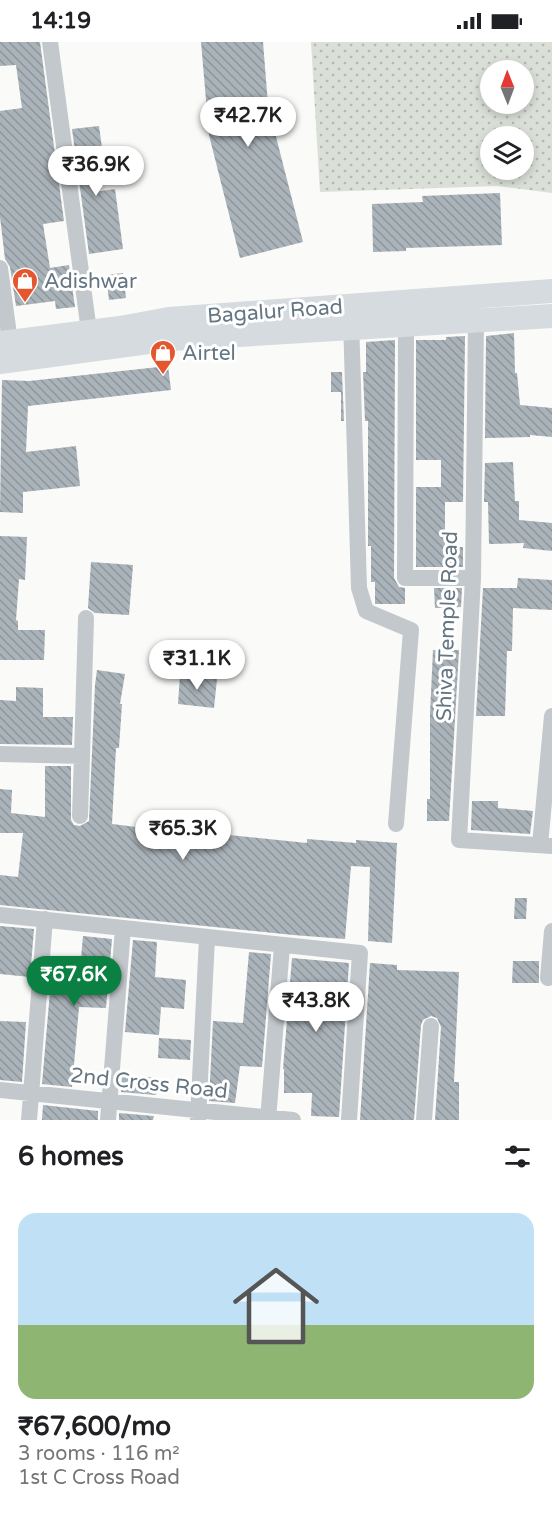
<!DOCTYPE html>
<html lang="en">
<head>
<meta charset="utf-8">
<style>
  :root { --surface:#fff; --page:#f2f2f2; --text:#202124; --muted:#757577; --line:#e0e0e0; --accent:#0b8043 }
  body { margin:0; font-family:"Varela Round",sans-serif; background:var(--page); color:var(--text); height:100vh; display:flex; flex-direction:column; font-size:22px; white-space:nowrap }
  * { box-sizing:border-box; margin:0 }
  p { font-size:20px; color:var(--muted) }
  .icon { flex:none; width:33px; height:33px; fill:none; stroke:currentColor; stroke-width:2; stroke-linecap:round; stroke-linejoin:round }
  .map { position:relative; height:1078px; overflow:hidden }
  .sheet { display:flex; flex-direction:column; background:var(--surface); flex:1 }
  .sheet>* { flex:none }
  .needle { width:39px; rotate:359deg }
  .buttons { position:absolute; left:480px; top:18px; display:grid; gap:12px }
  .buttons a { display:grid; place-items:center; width:54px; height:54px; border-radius:50%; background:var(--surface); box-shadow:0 3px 9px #0003; font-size:30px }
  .price { position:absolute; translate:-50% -51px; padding:0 14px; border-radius:21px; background:#fff; color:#222; font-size:20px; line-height:39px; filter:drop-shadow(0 2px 3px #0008) }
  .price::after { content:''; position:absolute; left:50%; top:36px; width:18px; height:14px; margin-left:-9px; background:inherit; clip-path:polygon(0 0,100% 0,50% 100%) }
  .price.selected { background:var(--accent); color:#fff }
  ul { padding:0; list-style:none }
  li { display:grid; align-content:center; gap:12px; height:318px; padding:0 18px }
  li+li { border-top:2px solid var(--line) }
  li span { display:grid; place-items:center; height:186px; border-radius:18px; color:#555 }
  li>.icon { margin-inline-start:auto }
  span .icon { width:108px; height:108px; fill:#fffc; stroke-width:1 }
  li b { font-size:26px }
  h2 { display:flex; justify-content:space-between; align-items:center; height:72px; padding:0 18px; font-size:26px }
  .status { display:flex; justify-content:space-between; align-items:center; height:42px; padding:0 30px; background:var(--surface); direction:ltr }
  .status svg { height:16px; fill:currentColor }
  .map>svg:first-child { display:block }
</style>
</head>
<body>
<div class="status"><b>14:19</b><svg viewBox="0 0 49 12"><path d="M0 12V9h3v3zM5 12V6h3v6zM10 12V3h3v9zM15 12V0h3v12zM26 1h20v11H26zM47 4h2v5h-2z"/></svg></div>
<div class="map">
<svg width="552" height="1078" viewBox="0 0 552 1078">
  <defs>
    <pattern id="garden-dots" width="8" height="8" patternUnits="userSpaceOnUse" patternTransform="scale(1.5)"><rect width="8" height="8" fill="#dadfd7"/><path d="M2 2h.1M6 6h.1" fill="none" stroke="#b4b9b4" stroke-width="1.8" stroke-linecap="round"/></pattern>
    <pattern id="building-back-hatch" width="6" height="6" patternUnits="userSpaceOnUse" patternTransform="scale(1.5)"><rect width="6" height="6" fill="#aab3b9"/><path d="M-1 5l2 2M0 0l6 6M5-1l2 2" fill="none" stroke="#8e969c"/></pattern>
  </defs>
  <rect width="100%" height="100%" fill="#fafaf8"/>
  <!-- garden -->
  <path fill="url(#garden-dots)" fill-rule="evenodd" d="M311,0H552V151L498,144L320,150ZM490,28H524V62H490ZM490,94H524V128H490Z"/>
  <!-- building -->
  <path fill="url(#building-back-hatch)" d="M0,0H40L64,179L43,182L50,226L69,223L75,265L56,267L55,259L16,264L10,225L5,217L0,175V69L22,66L16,23L0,24Z
    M201,0H263L270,88L274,87L303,200L240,216L209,93Z
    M99,84L102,106L89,108L94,150L115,147L123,207L89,212L72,87Z
    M500,151L502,203L406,206V209L373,210L372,162L423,160L422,154Z
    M123,231L126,256L109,258L106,233Z
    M514,291L515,331H517L520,363L552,366V395L530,393V395L485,396L486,294Z
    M465,294L463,460H445V505H463V525H416V445H441V418H416V298H446V295Z
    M395,298L394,536L399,545L405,546V562H375V540H371V504H368V379H365L363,330H366V300Z
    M168,324L171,348L28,364L26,410L76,404L80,444L23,450V471L0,470L2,338L29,339Z
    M331,330H342L344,379H341V350H331Z
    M513,420L515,459H519V478L552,481V509L523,506L524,501L489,502L488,460H484L485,421Z
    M0,494L27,495L25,538L19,537L16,578L18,579V588H45L44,618H0Z
    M91,520L133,523L129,573L95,571L88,566Z
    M518,536L552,538V568L513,566L512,609H507L505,674H476L483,546H517Z
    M434,546H462L461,565L435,566Z
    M433,608H459L449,779H427V757H430V672Z
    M97,628L125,632L120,662H122L119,706H116L112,782L219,795V792L307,801V797L356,801V798L397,801L392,901L368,899L370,825L351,824L345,897L293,893L0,863V833L18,835L23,791H0V747L12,748L11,771L45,775V724H71V778L74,783L80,784L89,779L95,643Z
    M180,633L217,637L214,666L178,662Z
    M16,645L43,646V675H73L72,703L0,702V658L16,659Z
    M472,759H498V766L533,769L530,792L471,788Z
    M515,856H527L526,877H514Z
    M0,884L34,887L30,935L0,932Z
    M83,894L112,897L106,966L79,965L72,1045L42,1042L52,926L80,927Z
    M133,898L157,900L155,935L186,938L184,967L161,965L159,993L125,990Z
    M249,910L271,912L262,1025L240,1024L235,1061L209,1059L213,979L243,981Z
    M292,916L349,921L339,1075L311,1074L312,1051H284V1027H283Z
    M513,919H539V941H512Z
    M370,921L397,923V928L459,930L454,1040H459V1078H435L441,985L437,976L431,974L423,978L421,983L414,1078H360Z
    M0,979L26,980L22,1040L0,1038Z
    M159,996L191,998L190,1018L158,1016Z
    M122,1032L158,1036L156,1053L121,1050Z
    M43,1063L98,1069V1078H42Z
    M119,1071L154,1074L153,1078H119Z"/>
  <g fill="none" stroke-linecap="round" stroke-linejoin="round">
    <!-- minor -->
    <path stroke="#c3c8cc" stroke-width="16" d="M50,0L89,289
      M0,226L10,300
      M351,277L359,546L366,569L411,588L396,782
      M476,278L473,536L459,798L552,804
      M406,283L405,536H473
      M0,712L82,714L86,576
      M80,774L82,714
      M540,803L552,674
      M0,873L360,911L349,1078
      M548,936L552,889
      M0,1048L293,1078
      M198,1077L207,896
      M29,1078L45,877
      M108,1078L123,886
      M268,1078L282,904
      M424,1078L431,984"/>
    <!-- secondary -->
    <path stroke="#d6dbdf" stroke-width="24" d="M0,301L120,286L169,277L552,249
      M0,320L171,297L552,274"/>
  </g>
  <!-- icons -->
  <defs>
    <symbol id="shop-pin" viewBox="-11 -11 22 30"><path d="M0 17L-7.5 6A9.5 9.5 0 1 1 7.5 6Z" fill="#e4572e" stroke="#fff"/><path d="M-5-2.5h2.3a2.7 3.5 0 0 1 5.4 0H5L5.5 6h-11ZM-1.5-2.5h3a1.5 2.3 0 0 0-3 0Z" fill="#fff"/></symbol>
  </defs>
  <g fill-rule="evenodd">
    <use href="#shop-pin" x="10" y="224" width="30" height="40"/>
    <use href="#shop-pin" x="148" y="296" width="30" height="40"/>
  </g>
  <g text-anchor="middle" stroke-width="6" stroke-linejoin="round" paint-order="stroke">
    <!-- poi labels -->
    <g font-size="21" fill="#657683" stroke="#fff" text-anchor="start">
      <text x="44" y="246">Adishwar</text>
      <text x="182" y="318">Airtel</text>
    </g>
    <!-- street labels -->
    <g font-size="21" fill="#657683" stroke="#fff">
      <text transform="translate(275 269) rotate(-4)" y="7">Bagalur Road</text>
      <text transform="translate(447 584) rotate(-88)" y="7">Shiva Temple Road</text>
      <text transform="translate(149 1041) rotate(6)" y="7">2nd Cross Road</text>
    </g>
  </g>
</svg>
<div class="buttons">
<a><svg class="needle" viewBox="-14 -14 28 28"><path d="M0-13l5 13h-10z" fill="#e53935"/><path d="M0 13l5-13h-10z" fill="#757577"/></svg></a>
<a><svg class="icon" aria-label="layers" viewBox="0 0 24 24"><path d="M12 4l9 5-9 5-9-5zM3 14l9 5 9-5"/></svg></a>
</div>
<b class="price" style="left:248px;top:106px">₹42.7K</b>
<b class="price" style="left:96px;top:155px">₹36.9K</b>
<b class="price" style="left:197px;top:649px">₹31.1K</b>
<b class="price" style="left:183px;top:819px">₹65.3K</b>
<b class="price selected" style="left:74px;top:965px">₹67.6K</b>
<b class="price" style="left:316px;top:991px">₹43.8K</b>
</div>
<section class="sheet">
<h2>6 homes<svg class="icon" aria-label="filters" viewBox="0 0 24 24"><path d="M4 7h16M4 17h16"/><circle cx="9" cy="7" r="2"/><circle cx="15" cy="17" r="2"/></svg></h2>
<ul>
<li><span style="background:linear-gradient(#bfe0f5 60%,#8fb573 0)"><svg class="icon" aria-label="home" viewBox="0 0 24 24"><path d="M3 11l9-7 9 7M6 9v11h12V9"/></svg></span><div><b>₹67,600/mo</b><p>3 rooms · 116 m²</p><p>1st C Cross Road</p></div></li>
</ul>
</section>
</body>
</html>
